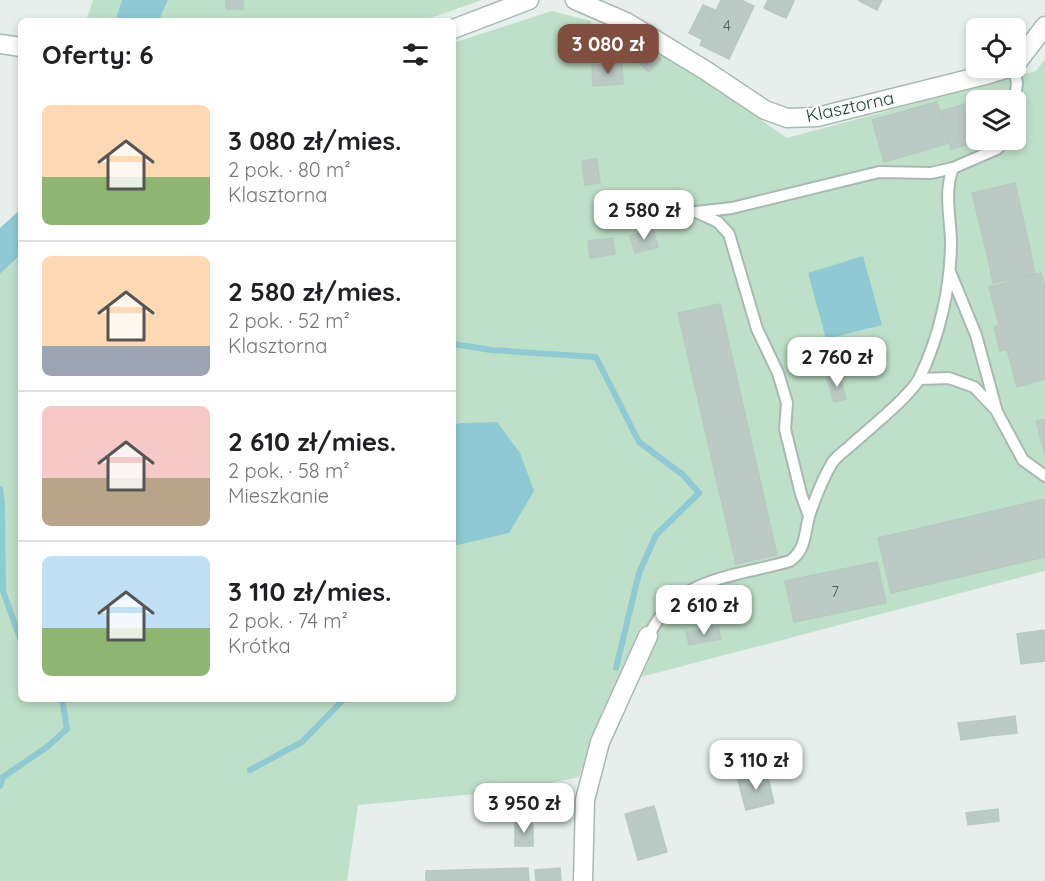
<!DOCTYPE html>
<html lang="pl">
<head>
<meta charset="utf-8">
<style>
  :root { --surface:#fff; --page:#f6f6f6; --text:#202124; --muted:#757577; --line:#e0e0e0; --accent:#7f4e3f }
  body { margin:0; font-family:Quicksand,sans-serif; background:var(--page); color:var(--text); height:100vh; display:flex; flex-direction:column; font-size:22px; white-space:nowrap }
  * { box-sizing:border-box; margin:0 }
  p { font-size:20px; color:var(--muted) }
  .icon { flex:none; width:33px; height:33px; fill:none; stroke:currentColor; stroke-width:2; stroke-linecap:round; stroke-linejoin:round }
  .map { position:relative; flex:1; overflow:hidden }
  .sheet { position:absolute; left:18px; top:18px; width:438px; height:684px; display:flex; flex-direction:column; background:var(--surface); border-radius:9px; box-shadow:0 3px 9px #0003 }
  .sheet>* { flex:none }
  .controls { position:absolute; left:966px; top:18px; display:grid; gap:12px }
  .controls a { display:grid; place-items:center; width:60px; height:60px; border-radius:9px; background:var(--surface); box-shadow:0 3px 9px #0003; font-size:30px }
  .price { position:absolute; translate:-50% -51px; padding:0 14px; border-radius:12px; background:#fff; color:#222; font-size:20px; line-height:39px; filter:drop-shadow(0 2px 3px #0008) }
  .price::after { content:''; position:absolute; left:50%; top:36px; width:18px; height:14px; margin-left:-9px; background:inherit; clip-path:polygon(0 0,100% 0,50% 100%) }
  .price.selected { background:var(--accent); color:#fff }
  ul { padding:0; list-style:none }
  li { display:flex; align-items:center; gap:18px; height:150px; padding:0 24px }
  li+li { border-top:2px solid var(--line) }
  li span { display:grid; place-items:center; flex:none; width:168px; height:120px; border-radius:9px; color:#555 }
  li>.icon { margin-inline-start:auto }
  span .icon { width:72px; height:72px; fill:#fffc; stroke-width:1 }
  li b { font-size:26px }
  h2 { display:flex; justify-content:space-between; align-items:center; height:72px; padding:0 24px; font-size:26px }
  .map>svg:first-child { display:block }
</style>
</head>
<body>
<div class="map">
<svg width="1045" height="881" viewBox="0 0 1045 881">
  <rect width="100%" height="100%" fill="#e6efeb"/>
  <!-- green -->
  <path fill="#bfe0c8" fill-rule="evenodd" d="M93,0H122L115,21H83L87,18Z
    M168,0H482L422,21H159Z
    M552,11L591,21V24L599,25L673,59L787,138L1036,71L1045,59V571L618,683L579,777L517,790L358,805L347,881H0V274L21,254V699H453V43ZM976,100H1016V140H976Z"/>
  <!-- water -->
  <path fill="#8ec9d4" d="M122,0H168L159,21H115Z
    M21,209V254L0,274V228Z
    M863,256L882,325L826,339L808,273Z
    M497,422L520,453L534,491L509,533L453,546V426L460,423Z"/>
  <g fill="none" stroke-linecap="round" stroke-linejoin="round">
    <!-- stream -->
    <path stroke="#8ec9d4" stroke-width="6" d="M453,344L491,350L596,357L639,442L683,475L699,493L656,535L639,573L616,668
      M0,489L2,504L3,591L21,641
      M250,770L302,742L344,699
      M0,786L3,777L47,747L67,729L62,699"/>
  </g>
  <!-- building -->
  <path fill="#bbcac4" stroke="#b8c9c2" stroke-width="1.5" d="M226,0H243V9H226Z
    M721,0H741L754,6L729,59L700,45Z
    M768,0L779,1L774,13L764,8Z
    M780,0L794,1L786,18L774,13Z
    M858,0H882L877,10Z
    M703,5L715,10L707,27L695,21Z
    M695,21L707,27L701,39L689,33Z
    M608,33L641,38L639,51L606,46Z
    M648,47L661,59L649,72L636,60Z
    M622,63L623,84L593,86L592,65Z
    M976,101V140H983L951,149L941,111Z
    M937,102L949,143L884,162L872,120Z
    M597,159L600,183L585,185L582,161Z
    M1015,183L1030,249L988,259L972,193Z
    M653,229L658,247L635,253L630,236Z
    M613,238L615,254L590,258L588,241Z
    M1030,249L1035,274L993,283L988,259Z
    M1041,273L1045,286V379L1017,387L1007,349L1000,351L994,327L999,325L989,287Z
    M720,304L777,555L736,564L678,313Z
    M839,374L846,399L834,402L827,378Z
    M1045,419V455L1036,421Z
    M1045,499V557L891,593L878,538Z
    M877,562L886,603L794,622L785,581Z
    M718,626L721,639L689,645L686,632Z
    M1044,630L1045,661L1021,664L1017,634Z
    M1015,716L1017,733L989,736L987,720Z
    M987,720L989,736L961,740L958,723Z
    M767,773L774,803L746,810L738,780Z
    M654,806L667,852L638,860L625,814Z
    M998,809L999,821L968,825L966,813Z
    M515,821H529L533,825V846H515Z
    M528,868L529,881H426V871Z
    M560,868L561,881H536L535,870Z"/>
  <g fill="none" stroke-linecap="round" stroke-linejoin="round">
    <defs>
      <path id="lane" d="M1014,68L1017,83L1015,100
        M950,272L976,335L997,412L1023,460L1045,476
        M919,379L949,378L974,387L995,409
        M809,516L801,494L785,429L787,403L778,373L757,329L729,234L718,222L696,212L732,208L879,172L931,173L953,168
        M648,636C655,624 662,612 673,603C701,576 754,572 790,561C807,549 804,532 810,513C816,496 823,478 832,463C836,457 843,452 849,447C866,431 911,396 920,377C940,335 951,286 951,240C950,216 944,191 953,168L997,149L1006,140"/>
      <path id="street" d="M575,0L626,22L705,70L765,110L787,118L817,117L989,74L1009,68
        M453,29L529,0
        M0,44L21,47
        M1016,64L1045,26
        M583,881L585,800L600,742L648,636"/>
    </defs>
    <!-- lane casing -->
    <use href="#lane" stroke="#a8b8b2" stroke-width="14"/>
    <!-- street casing -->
    <use href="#street" stroke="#a8b8b2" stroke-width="21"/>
    <!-- lane -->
    <use href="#lane" stroke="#fff" stroke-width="10"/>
    <!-- street -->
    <use href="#street" stroke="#fff" stroke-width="18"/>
  </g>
  <g text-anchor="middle" stroke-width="4.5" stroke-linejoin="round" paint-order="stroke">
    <!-- number labels -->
    <g font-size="15" fill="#4a645c">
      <text x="727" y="31">4</text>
      <text x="835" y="597">7</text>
    </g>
    <!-- street labels -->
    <g font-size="18" fill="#24423a" stroke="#f7fbf9">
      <text transform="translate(850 107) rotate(-12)" y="6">Klasztorna</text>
    </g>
  </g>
</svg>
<div class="controls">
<a><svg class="icon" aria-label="locate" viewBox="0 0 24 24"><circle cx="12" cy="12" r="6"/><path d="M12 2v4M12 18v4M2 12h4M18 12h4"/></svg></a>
<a><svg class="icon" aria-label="layers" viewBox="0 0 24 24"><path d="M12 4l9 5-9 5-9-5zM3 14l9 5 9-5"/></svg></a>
</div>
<b class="price selected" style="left:608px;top:75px">3 080 zł</b>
<b class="price" style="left:644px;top:241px">2 580 zł</b>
<b class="price" style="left:837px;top:388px">2 760 zł</b>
<b class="price" style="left:704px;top:636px">2 610 zł</b>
<b class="price" style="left:756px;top:791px">3 110 zł</b>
<b class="price" style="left:524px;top:834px">3 950 zł</b>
<section class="sheet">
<h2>Oferty: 6<svg class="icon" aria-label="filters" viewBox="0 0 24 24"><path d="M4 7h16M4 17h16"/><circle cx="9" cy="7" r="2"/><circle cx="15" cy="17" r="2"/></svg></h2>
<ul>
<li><span style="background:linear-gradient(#ffd9b3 60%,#8fb573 0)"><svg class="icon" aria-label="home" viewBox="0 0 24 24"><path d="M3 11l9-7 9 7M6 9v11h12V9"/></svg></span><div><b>3 080 zł/mies.</b><p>2 pok. · 80 m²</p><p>Klasztorna</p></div></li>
<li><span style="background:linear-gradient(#ffd9b3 75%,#9aa5b1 0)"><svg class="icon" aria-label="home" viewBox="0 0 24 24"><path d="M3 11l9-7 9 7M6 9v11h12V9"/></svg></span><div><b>2 580 zł/mies.</b><p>2 pok. · 52 m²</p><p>Klasztorna</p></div></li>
<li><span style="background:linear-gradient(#f6c9c9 60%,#b9a48a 0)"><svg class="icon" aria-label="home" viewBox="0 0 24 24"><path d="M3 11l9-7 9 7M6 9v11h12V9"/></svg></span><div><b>2 610 zł/mies.</b><p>2 pok. · 58 m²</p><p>Mieszkanie</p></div></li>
<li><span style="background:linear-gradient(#bfe0f5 60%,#8fb573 0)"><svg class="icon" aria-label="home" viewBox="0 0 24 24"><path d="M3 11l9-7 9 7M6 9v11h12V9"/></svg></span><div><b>3 110 zł/mies.</b><p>2 pok. · 74 m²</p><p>Krótka</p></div></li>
</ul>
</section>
</div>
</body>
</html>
